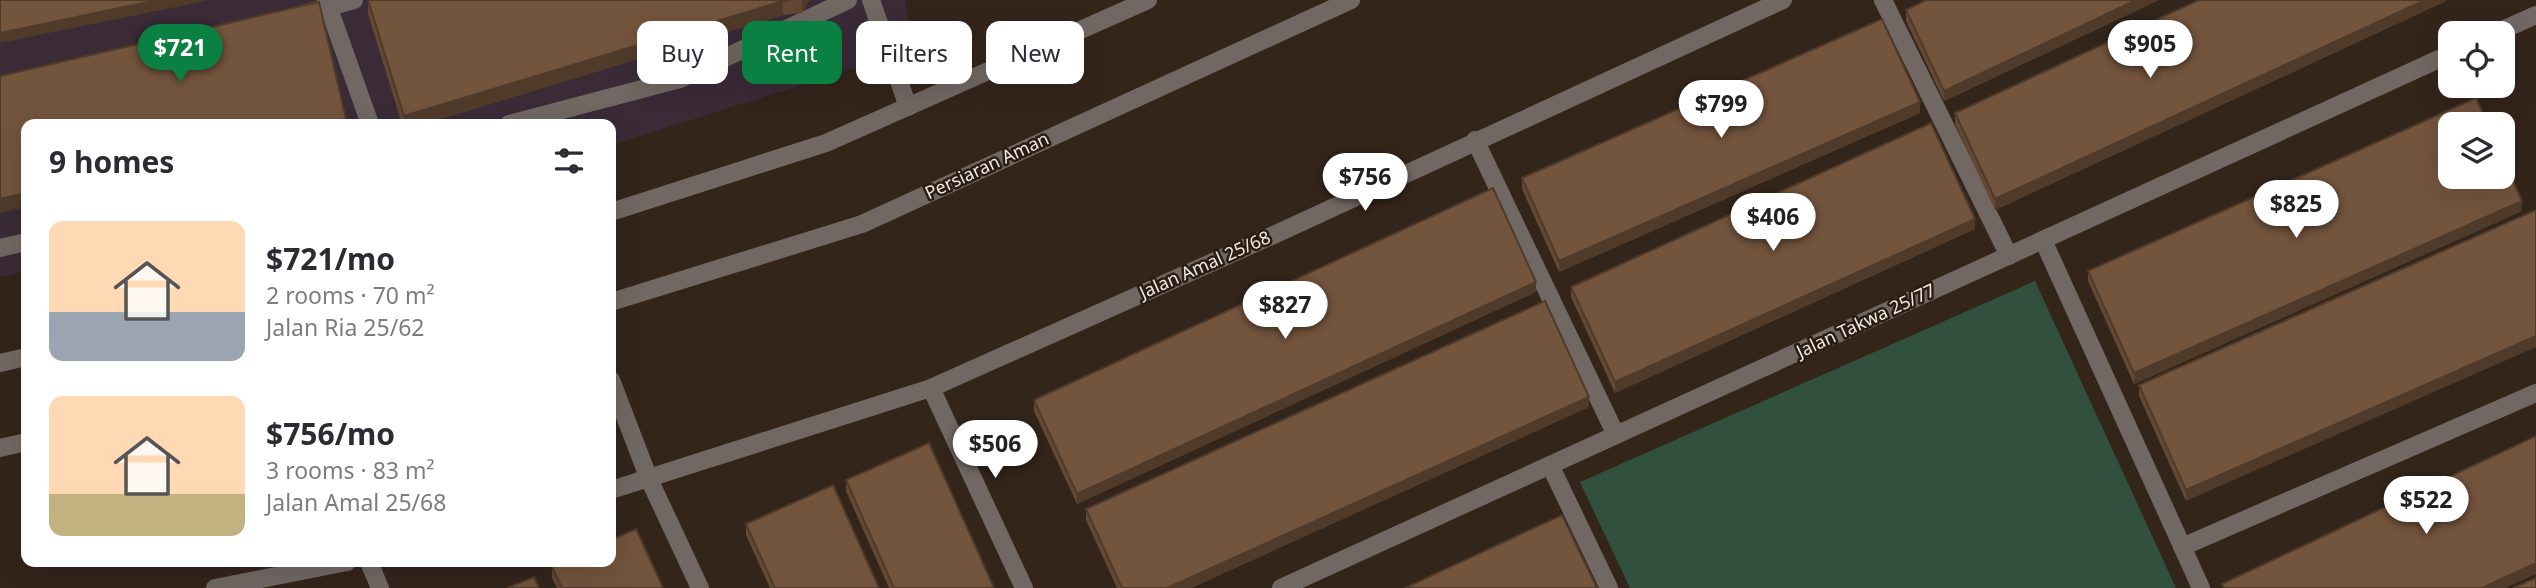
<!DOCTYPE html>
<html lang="en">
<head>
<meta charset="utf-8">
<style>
  :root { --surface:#fff; --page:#f2f2f3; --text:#2b2b33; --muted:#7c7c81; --accent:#0b8043 }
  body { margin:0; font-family:"Noto Sans",sans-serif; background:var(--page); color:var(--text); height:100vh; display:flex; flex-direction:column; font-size:26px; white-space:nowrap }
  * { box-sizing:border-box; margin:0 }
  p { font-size:23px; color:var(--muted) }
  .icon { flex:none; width:38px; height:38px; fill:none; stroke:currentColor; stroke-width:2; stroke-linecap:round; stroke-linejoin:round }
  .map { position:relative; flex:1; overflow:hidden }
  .details { position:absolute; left:21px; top:119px; width:595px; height:448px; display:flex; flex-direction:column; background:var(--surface); border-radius:14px; box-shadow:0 7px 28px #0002 }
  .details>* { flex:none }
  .top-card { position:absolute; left:637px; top:21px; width:665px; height:63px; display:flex; gap:14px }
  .buttons { position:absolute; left:2438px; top:21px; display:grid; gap:14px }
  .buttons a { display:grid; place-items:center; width:77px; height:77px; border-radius:14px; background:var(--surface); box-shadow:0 7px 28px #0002; font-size:35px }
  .price { position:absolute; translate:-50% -60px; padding:0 16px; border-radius:24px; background:#fff; color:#222; font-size:23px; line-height:46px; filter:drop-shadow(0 2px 4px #0008) }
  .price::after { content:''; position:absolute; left:50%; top:42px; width:21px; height:16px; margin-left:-10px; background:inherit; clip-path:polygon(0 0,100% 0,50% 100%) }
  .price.on { background:var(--accent); color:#fff }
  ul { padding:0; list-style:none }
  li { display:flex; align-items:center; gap:21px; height:175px; padding:0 28px }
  li span { display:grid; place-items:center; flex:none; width:196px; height:140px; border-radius:14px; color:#555 }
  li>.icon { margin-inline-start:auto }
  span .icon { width:84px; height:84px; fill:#fffc; stroke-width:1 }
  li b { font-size:30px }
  h2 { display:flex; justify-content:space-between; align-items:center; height:84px; padding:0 28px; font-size:30px }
  .pill { padding:0 24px; border-radius:14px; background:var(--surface); box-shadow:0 7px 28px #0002; font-size:24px; line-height:63px }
  .pill.on { background:var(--accent); color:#fff }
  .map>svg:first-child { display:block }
</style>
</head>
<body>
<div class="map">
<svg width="2536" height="588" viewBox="0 0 2536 588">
  <rect width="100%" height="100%" fill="#34251b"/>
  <!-- commercial -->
  <path fill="#3a2b36" d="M0,0H905L913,50L611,145V124H26V271L0,277Z"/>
  <!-- green -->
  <path fill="#31503e" d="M2035,281L2176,588H1630L1580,482Z"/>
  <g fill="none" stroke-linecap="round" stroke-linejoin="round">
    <!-- service -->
    <path stroke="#716864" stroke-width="18" d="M326,0L370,124
      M1883,0L2009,256
      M300,15L354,0
      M1475,140L1616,435
      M2043,240L2201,588
      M1550,465L1609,588"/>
    <!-- minor -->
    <path stroke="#716864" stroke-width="18" d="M871,0L908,107
      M2496,33L2536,15
      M509,124L680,79L848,0
      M0,248L26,242
      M611,380L649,479L700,588
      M931,388L1024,588
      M611,490L931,388L1278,233L1783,0
      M2182,547L2536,393
      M369,562L380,588
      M215,588L347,562
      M1281,588L2450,54"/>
    <!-- tertiary -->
    <path stroke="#716864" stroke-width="18" d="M611,212L826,143L1148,0
      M611,302L862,224L1351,0
      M0,363L26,357
      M0,448L26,442"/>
  </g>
  <!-- wall -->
  <path fill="#634834" d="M368,0H809L802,13L783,15L424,124H402L368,14Z
    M2159,0L1944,101L1906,21V10Z
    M2446,0V1L1995,210L1955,124V113Z
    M1920,113L1559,272L1522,189V178Z
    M2536,210L2186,501L2139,396V385Z
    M2522,211L2134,384L2088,281V271Z
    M1975,229L1615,393L1571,297V287Z
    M1536,292L1077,504L1034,411V400Z
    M1589,407L1191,588H1117L1086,520V509Z
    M846,480L994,588H889L846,491Z
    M746,524L879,588H770L746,535Z
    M552,567L663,588H557L552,578Z"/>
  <!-- shaded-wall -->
  <path fill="#503b2b" d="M158,0H210L0,43V33Z
    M802,0H809L802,13Z
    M2136,0H2159L1944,101V91Z
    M2425,0H2446V1L1995,210V199Z
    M783,1V15L424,124H404V116Z
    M1920,102V113L1559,272V261Z
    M346,119V124H322Z
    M26,193V207L0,213V199Z
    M2522,201V211L2134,384V373Z
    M1975,219V229L1615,393V382Z
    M1536,282V292L1077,504V494Z
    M2536,336V347L2186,501V490Z
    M1589,397V407L1191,588H1167Z
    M2536,563V574L2505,588H2482Z"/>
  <!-- building -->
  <path fill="#73543d" stroke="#503b2b" stroke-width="2" d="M0,0H158L0,33Z
    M368,0H791L783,1L404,116Z
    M1926,0H2136L1944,91L1906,10Z
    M2199,0H2425L1995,199L1955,113Z
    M319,2L346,119L322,124H26V193L0,199V76Z
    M1882,19L1920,102L1559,261L1522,178Z
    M2476,98L2488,124H2450V177H2502V157L2522,201L2134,373L2088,271Z
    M1931,123L1975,219L1615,382L1571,287Z
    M1493,188L1536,282L1077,494L1034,400Z
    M2536,210V336L2186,490L2139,385Z
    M1545,301L1589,397L1167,588H1122L1086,509Z
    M2536,436V563L2482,588H2224L2222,584Z
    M929,443L994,588H894L846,480Z
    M833,485L879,588H775L746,524Z
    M1562,515L1597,588H1405Z
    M636,529L663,588H562L552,567L564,562H611V540Z
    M534,577L539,588H507Z
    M2536,578V588H2513Z"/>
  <g text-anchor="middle" stroke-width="5" stroke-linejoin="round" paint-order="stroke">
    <!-- street labels -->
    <g font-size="18" fill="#f3e9e3" stroke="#291c12">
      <text transform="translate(987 166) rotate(-25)" y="6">Persiaran Aman</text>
      <text transform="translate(1205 265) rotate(-24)" y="6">Jalan Amal 25/68</text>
      <text transform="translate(1866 321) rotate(-25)" y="6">Jalan Takwa 25/77</text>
    </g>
  </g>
</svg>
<div class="buttons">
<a><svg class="icon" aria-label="locate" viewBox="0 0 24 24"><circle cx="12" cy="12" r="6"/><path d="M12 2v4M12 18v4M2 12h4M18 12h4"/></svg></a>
<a><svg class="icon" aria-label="layers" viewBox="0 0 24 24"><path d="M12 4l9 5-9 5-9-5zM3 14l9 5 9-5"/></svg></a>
</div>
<b class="price" style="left:2150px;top:80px">$905</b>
<b class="price on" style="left:180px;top:84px">$721</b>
<b class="price" style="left:1721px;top:140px">$799</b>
<b class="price" style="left:1365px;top:213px">$756</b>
<b class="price" style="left:2296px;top:240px">$825</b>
<b class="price" style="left:1773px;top:253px">$406</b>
<b class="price" style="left:1285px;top:341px">$827</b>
<b class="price" style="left:995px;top:480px">$506</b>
<b class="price" style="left:2426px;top:536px">$522</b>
<div class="top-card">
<a class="pill">Buy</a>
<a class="pill on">Rent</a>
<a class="pill">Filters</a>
<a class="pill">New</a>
</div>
<section class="details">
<h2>9 homes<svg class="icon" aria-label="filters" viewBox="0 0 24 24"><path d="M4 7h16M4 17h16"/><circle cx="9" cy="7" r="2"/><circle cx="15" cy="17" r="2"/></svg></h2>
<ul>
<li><span style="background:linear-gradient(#ffd9b3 65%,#9aa5b1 0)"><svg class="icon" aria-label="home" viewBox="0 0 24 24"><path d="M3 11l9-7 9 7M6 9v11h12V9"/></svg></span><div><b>$721/mo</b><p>2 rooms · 70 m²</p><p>Jalan Ria 25/62</p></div></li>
<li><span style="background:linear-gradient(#ffd9b3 70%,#c2b280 0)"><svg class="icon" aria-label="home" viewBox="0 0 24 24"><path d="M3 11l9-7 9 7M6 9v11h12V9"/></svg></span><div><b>$756/mo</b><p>3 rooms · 83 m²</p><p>Jalan Amal 25/68</p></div></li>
</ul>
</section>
</div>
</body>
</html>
